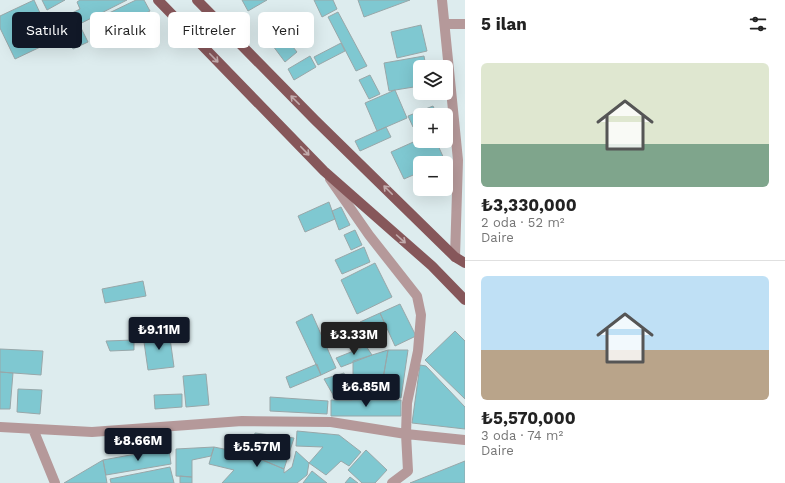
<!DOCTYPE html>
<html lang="tr">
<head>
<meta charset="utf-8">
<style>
  :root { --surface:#fff; --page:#f2f2f2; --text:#222; --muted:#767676; --line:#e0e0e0; --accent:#111827 }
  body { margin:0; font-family:"Work Sans",sans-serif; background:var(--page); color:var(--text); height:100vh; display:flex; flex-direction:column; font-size:15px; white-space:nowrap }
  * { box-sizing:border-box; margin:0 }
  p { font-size:13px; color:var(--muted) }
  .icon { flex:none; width:22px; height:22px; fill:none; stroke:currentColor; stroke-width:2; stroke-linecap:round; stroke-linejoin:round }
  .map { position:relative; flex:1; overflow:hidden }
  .side { display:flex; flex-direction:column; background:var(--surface); width:320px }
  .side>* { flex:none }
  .banner { position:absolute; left:12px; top:12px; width:380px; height:36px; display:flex; gap:8px }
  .fabs { position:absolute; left:413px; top:60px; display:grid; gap:8px }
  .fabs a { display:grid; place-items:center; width:40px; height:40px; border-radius:6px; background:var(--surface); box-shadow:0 4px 16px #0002; font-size:20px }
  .price { position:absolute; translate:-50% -34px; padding:0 9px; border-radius:4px; background:var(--accent); color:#fff; font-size:13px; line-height:26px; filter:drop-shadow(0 1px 2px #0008) }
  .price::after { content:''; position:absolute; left:50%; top:24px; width:12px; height:9px; margin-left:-6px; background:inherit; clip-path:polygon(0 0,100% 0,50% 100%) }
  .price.selected { background:#222; color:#fff }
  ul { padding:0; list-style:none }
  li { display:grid; align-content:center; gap:8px; height:212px; padding:0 16px }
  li+li { border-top:1px solid var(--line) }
  li span { display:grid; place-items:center; height:124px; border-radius:6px; color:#555 }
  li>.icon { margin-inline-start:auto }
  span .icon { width:72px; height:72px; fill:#fffc; stroke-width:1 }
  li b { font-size:17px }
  h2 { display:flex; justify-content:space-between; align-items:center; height:48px; padding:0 16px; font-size:17px }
  .chip { padding:0 14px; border-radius:6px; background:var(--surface); box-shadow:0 4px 16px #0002; font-size:14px; line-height:36px }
  .chip.selected { background:var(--accent); color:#fff }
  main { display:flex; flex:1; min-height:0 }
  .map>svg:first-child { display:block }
</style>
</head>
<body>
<main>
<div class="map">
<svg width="465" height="483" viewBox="0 0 465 483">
  <rect width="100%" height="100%" fill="#ddecee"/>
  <!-- building -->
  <path fill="#7fc8d1" stroke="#98a7a9" d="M34,0L53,41L15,59L0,28V16Z
    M42,0H65L47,10Z
    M80,0H127L56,36L50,24L80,9L77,2Z
    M136,0H144L150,11L115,29L107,14Z
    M242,0H267L248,11Z
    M314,0H333L337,9L322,17Z
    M358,0H410L364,17Z
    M338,12L367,66L356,71L328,17Z
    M307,14L312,22L285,37L280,30Z
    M421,25L427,51L397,58L391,32Z
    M81,28L88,42L73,49L66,35Z
    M285,37L297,52L285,62L273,46Z
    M341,43L345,51L318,65L314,57Z
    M310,56L316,67L294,80L288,69Z
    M424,56L426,67H420V86L389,91L384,63Z
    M370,75L380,94L369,99L359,80Z
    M395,90L407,118L377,131L365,103Z
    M433,106L437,115H420V124L413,127L408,116Z
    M386,127L391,137L360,151L355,141Z
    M420,139V141H436L445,161L440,163H420V172L404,179L391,152Z
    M329,202L335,219L305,232L298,216Z
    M341,207L350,225L339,230L332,211Z
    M355,230L362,245L351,250L344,235Z
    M364,247L370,262L342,274L335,260Z
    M375,263L392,297L357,314L341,280Z
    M143,281L146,296L105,303L102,289Z
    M400,304L416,336L395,346L380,313Z
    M380,313L384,322L364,330L360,322Z
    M312,314L336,368L321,375L296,322Z
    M169,331L174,367L148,370L143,335Z
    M455,331L465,341V399L425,360Z
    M134,340V350L110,351L106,341Z
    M366,346L372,355L341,367L336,358Z
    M0,349L43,351L41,375L0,372Z
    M388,350H408L401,398L380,396Z
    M388,350L381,390L353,389V361Z
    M317,364L321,375L290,388L286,377Z
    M420,365L426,366L465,407V429L412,423Z
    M0,372L13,373L10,409H0Z
    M344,373L352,400H336L324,379Z
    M206,374L209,405L186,407L183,376Z
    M18,389L42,390L40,414L17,412Z
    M182,394V407L155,409L154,395Z
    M270,397L328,401L327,414L270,411Z
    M331,400H401V416H331Z
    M297,431L339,435L361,452L349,466L341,461L326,475L309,463L323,447L296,446Z
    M255,433L294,438L284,469L248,454Z
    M214,447L248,454L284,469V473L292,467L296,451L309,463L307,475L297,483H222L234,470L209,464Z
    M214,447L211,456L192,460V477L176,476V449Z
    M169,448L171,464L106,475L103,460Z
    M366,450L387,470L375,483H362L348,470Z
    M103,460L107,483H64Z
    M465,461V483H410Z
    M170,467L174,483H111L110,479Z
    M312,471L327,483H303Z
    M180,476L192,477V483H180Z
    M350,477L358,483H345Z"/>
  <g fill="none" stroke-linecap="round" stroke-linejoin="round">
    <!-- minor -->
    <path stroke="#b5999a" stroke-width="10" d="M442,0L458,160L455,257
      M445,24H465
      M330,179L369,235L417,296L421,315L418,351L407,403L406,434L408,471L392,483
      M0,427L92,432L242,421L331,422L406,434L465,440
      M33,429L55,483"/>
    <!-- major -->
    <path stroke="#86575a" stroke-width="10" d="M158,0L324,171L432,266L465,300
      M197,0L315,120L455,257L465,263"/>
  </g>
  <!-- one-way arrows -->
  <defs><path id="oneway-shaft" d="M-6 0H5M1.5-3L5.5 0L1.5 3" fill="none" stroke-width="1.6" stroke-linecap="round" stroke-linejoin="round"/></defs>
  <g stroke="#c2abac">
    <use href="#oneway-shaft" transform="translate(214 58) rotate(46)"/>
    <use href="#oneway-shaft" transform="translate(295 100) rotate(-135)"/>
    <use href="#oneway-shaft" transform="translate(305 151) rotate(46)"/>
    <use href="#oneway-shaft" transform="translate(388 190) rotate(-135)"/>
    <use href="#oneway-shaft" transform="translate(401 239) rotate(42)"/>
  </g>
</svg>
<div class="fabs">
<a><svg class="icon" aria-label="layers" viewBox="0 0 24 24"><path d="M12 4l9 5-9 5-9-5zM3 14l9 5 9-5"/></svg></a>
<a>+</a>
<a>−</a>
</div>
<b class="price" style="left:159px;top:351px">₺9.11M</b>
<b class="price selected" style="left:354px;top:356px">₺3.33M</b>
<b class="price" style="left:366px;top:408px">₺6.85M</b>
<b class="price" style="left:138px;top:462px">₺8.66M</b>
<b class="price" style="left:257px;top:468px">₺5.57M</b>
<div class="banner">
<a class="chip selected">Satılık</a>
<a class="chip">Kiralık</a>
<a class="chip">Filtreler</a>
<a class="chip">Yeni</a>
</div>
</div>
<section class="side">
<h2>5 ilan<svg class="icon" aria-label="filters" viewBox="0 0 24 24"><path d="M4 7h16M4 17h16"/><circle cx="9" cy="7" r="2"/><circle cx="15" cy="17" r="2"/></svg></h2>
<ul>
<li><span style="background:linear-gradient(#dfe7d0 65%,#7fa58c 0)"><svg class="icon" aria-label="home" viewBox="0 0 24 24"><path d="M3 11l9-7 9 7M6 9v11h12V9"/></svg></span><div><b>₺3,330,000</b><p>2 oda · 52 m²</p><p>Daire</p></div></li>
<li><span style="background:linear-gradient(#bfe0f5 60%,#b9a48a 0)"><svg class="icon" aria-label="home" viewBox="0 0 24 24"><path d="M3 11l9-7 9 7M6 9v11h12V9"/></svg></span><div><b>₺5,570,000</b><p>3 oda · 74 m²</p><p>Daire</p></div></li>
</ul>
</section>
</main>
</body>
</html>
